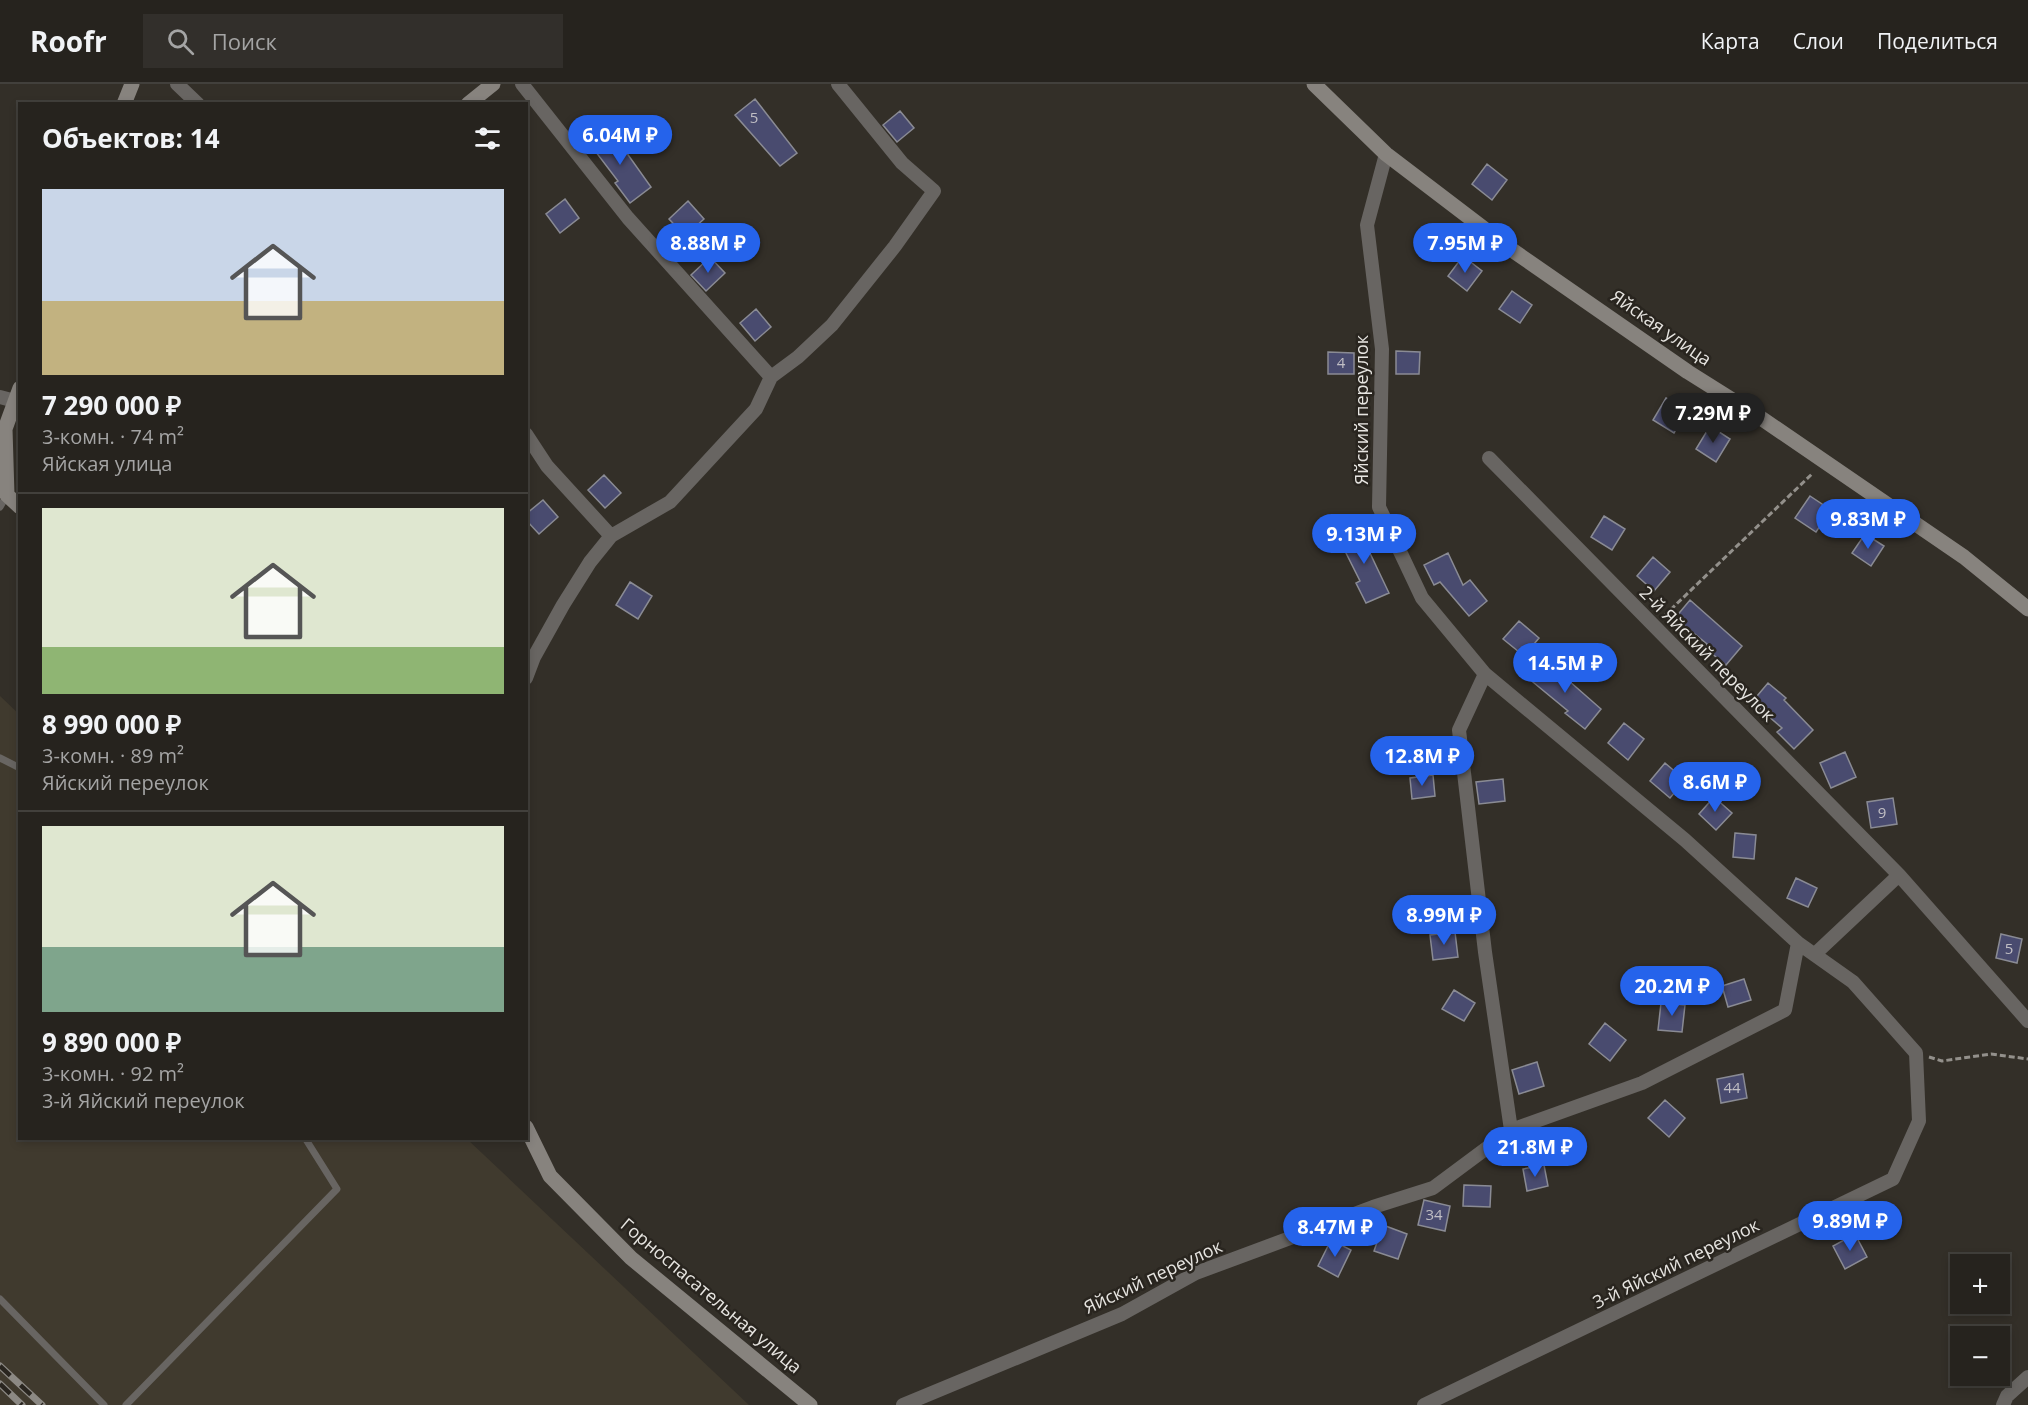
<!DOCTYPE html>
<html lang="ru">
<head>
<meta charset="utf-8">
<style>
  :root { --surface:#26231e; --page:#322f2b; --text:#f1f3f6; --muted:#a4a4a4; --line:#42403c; --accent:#2563eb }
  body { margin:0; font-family:"Open Sans",sans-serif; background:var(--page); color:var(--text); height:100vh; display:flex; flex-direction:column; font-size:22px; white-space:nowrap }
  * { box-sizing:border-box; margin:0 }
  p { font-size:20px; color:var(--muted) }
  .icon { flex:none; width:33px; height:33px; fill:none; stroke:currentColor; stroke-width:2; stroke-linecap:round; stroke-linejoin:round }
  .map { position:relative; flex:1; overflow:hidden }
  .sheet { position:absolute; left:18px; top:18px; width:510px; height:1038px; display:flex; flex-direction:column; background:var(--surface); border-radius:0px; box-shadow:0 3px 9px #0003,0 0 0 2px var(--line) }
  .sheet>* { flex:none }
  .tools { position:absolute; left:1950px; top:1170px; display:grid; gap:12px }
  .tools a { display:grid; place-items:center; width:60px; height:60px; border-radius:0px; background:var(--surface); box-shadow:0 3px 9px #0003,0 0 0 2px var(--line); font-size:30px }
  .price { position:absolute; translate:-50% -51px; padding:0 14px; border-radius:21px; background:var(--accent); color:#fff; font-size:20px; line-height:39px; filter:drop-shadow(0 2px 3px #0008) }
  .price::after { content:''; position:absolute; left:50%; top:36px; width:18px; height:14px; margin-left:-9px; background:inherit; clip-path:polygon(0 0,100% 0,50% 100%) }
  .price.current { background:#222; color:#fff }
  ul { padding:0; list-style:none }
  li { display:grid; align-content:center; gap:12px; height:318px; padding:0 24px }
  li+li { border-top:2px solid var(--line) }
  li span { display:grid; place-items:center; height:186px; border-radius:0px; color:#555 }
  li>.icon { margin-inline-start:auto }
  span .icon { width:108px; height:108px; fill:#fffc; stroke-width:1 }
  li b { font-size:26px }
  h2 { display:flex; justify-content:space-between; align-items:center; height:72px; padding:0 24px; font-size:26px }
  header { display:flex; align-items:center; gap:36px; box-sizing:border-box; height:84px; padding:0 30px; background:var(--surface); border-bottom:2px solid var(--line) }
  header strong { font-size:28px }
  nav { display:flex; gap:33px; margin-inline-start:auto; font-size:21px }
  .search { width:420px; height:54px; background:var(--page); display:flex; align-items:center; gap:15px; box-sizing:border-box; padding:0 21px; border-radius:0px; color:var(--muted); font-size:22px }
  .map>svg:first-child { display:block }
</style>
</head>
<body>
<header>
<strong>Roofr</strong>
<div class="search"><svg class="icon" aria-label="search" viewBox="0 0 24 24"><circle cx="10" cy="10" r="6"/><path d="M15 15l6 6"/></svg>Поиск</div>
<nav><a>Карта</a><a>Слои</a><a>Поделиться</a></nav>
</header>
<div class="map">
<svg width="2028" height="1321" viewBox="0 0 2028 1321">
  <rect width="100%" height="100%" fill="#332f28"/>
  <!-- built -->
  <path fill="#403a2e" d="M0,612L20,631V1054L467,1055L749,1321H0Z"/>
  <!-- building -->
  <path fill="#494b6f" stroke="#8a8b94" stroke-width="1.5" d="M755,15L797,69L780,82L735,31Z
    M900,27L914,44L897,58L883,41Z
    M609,44L651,103L630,119L615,99L618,97L589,59Z
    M1487,80L1507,96L1492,116L1472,100Z
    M565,115L579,134L560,149L546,130Z
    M688,117L704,135L685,152L669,135Z
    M1463,172L1482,187L1467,207L1448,192Z
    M710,173L725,189L706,207L691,191Z
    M1512,207L1532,221L1520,239L1499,225Z
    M756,225L771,243L755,257L740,239Z
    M1396,267L1420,268L1419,290H1396Z
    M1328,268L1354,269V290H1328Z
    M1666,314L1687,327L1674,349L1653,336Z
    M1710,342L1730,355L1716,378L1696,365Z
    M604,391L621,409L605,424L588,406Z
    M1810,412L1831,426L1816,448L1795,434Z
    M543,416L558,433L539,450L526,436V430Z
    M1604,432L1625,445L1612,466L1591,453Z
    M1361,442L1372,465L1369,467L1389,509L1366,519L1356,499L1360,497L1338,453Z
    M1865,450L1884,462L1871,482L1852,469Z
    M1448,469L1463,501L1470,496L1487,517L1469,532L1440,498L1434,501L1424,481Z
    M1653,473L1670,488L1654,507L1637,492Z
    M630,498L652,512L638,535L616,521Z
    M1690,516L1742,562L1726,581L1705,564L1707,560L1675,534Z
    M1519,537L1539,554L1524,572L1503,555Z
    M1544,575L1601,625L1585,645L1565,629L1568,627L1528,594Z
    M1768,599L1786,614L1784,616L1813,646L1794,665L1777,648L1782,644L1752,618Z
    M1624,639L1644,655L1628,676L1608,659Z
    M1845,668L1856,693L1831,704L1820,679Z
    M1665,679L1685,696L1670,714L1650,697Z
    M1433,691L1435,712L1412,715L1410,694Z
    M1503,695L1505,717L1479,720L1476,698Z
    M1714,713L1732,729L1716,746L1699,730Z
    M1893,714L1897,740L1871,744L1867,718Z
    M1735,749L1756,751L1754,775L1733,773Z
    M1796,794L1817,804L1808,823L1787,814Z
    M1455,848L1458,873L1433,876L1430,851Z
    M2001,850L2022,855L2017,879L1996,874Z
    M1744,895L1751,916L1728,923L1722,902Z
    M1454,906L1475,919L1464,937L1442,925Z
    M1661,919L1685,921L1682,948L1658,946Z
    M1605,939L1626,956L1610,977L1589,960Z
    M1537,978L1544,1002L1519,1010L1512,986Z
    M1743,990L1747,1014L1721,1019L1717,995Z
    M1665,1016L1685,1034L1669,1053L1648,1034Z
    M1544,1081L1548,1102L1527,1107L1523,1085Z
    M1464,1101L1491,1102L1490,1123L1463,1122Z
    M1424,1116L1450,1122L1445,1147L1418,1141Z
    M1383,1141L1407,1150L1398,1175L1374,1167Z
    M1855,1150L1867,1173L1845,1185L1833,1162Z
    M1331,1156L1351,1166L1338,1193L1318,1182Z"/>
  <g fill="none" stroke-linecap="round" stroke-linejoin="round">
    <!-- path -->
    <path stroke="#93908b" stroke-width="3" stroke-dasharray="6 3" stroke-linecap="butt" d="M1664,532L1813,389
      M1929,973L1942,977L1991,970L2028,975"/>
    <!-- lane -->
    <path stroke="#686562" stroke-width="7" d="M0,423L7,411
      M0,674L20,684
      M0,1215L104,1321
      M126,1321L337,1105L305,1054"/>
    <!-- street -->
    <path stroke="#686562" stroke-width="14" d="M177,0L198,20
      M522,0L628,134L771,293
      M1386,70L1367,141L1382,265L1379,423L1422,514L1485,590L1685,756L1798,859L1853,898L1916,969L1919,1037L1893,1095L1424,1321
      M0,313L15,317
      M526,350L547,382L611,452
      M1489,374L1899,791L1815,870
      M526,594L534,573L563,521L590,478L611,452L670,418L756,325L771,293L798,273L832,241L895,162L934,107L902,79L838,0
      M1899,791L2028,937
      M1511,1046L1642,999L1785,926L1798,859
      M903,1321L1122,1230L1196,1189L1373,1123L1433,1104L1511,1046L1485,868L1459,646L1485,590
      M2003,1321L2007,1312L2028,1293"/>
    <!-- secondary -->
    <path stroke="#87837e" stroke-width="15" d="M1314,0L1386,70L1512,166L1688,288L1758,332L1964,473L2028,525
      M124,20L132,0
      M468,20L493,0
      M20,304L5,345L7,411L20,423
      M526,1043L550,1092L631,1174L810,1321"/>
    <defs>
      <path id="rail" d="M0,1282L42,1321
        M0,1300L22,1321"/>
    </defs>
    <!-- rail casing -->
    <use href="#rail" stroke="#8c8984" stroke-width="7"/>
    <!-- rail -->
    <use href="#rail" stroke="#29251f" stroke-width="4.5" stroke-dasharray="14" stroke-linecap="butt"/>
  </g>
  <g text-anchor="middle" stroke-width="5" stroke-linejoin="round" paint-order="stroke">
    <!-- number labels -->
    <g font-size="15" fill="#c0bec4">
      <text x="754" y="39">5</text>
      <text x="1341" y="284">4</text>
      <text x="1882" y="734">9</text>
      <text x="2009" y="870">5</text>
      <text x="1732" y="1009">44</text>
      <text x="1434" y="1136">34</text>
    </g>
    <!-- street labels -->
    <g font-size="18" fill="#e7e5e1" stroke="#29251f">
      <text transform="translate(1661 244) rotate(35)" y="6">Яйская улица</text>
      <text transform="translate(1362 326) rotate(-90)" y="6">Яйский переулок</text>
      <text transform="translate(1707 570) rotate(45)" y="6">2-й Яйский переулок</text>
      <text transform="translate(1676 1180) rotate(-26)" y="6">3-й Яйский переулок</text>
      <text transform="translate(1153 1193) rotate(-25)" y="6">Яйский переулок</text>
      <text transform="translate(711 1212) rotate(40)" y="6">Горноспасательная улица</text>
    </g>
  </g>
</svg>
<div class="tools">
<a>+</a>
<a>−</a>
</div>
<b class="price" style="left:620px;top:82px">6.04M ₽</b>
<b class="price" style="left:708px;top:190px">8.88M ₽</b>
<b class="price" style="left:1465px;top:190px">7.95M ₽</b>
<b class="price current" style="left:1713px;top:360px">7.29M ₽</b>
<b class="price" style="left:1868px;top:466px">9.83M ₽</b>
<b class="price" style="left:1364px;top:481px">9.13M ₽</b>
<b class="price" style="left:1565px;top:610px">14.5M ₽</b>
<b class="price" style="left:1422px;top:703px">12.8M ₽</b>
<b class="price" style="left:1715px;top:729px">8.6M ₽</b>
<b class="price" style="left:1444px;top:862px">8.99M ₽</b>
<b class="price" style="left:1672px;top:933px">20.2M ₽</b>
<b class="price" style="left:1535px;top:1094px">21.8M ₽</b>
<b class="price" style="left:1850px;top:1168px">9.89M ₽</b>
<b class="price" style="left:1335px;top:1174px">8.47M ₽</b>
<section class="sheet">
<h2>Объектов: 14<svg class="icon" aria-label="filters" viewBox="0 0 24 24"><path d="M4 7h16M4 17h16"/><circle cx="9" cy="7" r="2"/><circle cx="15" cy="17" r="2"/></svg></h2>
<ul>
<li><span style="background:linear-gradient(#c9d6e8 60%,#c2b280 0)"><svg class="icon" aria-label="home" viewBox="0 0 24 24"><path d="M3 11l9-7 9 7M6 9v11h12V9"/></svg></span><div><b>7 290 000 ₽</b><p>3-комн. · 74 m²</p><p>Яйская улица</p></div></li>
<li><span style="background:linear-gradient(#dfe7d0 75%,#8fb573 0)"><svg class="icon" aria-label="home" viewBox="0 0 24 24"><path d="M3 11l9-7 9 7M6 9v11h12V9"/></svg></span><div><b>8 990 000 ₽</b><p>3-комн. · 89 m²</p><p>Яйский переулок</p></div></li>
<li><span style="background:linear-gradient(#dfe7d0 65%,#7fa58c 0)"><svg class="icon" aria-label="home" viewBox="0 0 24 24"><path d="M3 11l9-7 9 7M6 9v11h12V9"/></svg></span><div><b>9 890 000 ₽</b><p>3-комн. · 92 m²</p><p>3-й Яйский переулок</p></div></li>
</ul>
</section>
</div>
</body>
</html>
